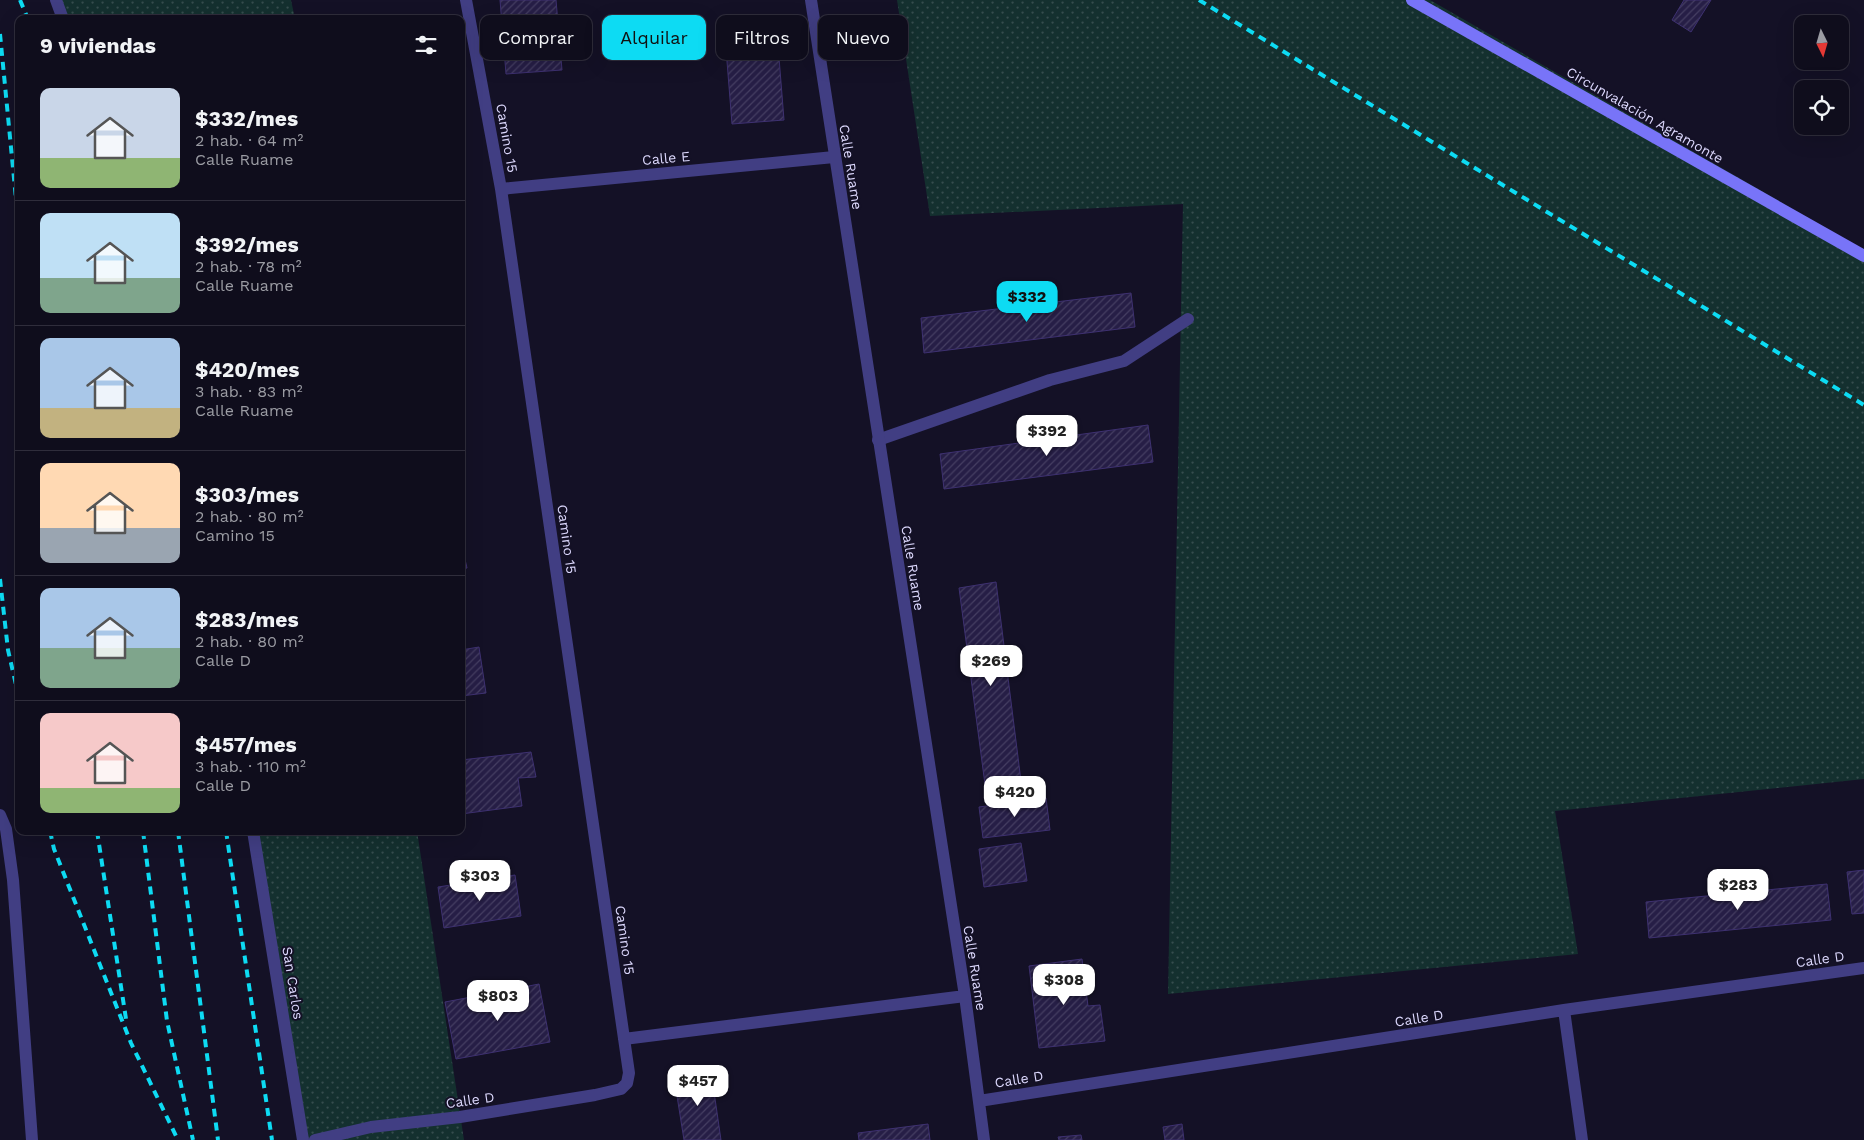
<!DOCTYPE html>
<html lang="es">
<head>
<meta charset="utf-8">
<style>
  :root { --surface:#0f0d1c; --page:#1d1b29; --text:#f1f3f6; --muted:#9b9ca3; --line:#2f2d3b; --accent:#0ddbf3 }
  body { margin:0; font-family:"Work Sans",sans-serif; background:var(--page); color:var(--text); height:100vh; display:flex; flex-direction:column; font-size:19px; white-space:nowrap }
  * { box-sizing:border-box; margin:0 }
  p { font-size:16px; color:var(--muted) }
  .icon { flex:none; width:28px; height:28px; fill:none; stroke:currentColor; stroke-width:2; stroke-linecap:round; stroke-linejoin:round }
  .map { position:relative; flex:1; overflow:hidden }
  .details { position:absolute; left:15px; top:15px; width:450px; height:820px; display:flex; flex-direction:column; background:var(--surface); border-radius:10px; box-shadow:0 5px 20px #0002,0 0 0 1px var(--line) }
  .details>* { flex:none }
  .top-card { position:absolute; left:480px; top:15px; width:475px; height:45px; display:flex; gap:10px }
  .needle { width:32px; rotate:175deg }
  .buttons { position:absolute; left:1794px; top:15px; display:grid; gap:10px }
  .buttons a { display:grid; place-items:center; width:55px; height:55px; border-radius:10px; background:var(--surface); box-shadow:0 5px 20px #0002,0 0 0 1px var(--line); font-size:25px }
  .price { position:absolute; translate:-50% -42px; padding:0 11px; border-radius:10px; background:#fff; color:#222; font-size:16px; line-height:32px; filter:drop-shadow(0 1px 2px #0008) }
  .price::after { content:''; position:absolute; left:50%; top:30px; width:15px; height:11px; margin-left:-8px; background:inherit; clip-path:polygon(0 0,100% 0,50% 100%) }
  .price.active { background:var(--accent); color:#111 }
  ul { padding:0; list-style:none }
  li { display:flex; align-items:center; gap:15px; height:125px; padding:0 25px }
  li+li { border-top:1px solid var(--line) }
  li span { display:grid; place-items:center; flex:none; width:140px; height:100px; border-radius:10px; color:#555 }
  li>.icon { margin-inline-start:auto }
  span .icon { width:60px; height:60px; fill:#fffc; stroke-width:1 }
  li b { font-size:21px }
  h2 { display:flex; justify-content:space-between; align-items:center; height:60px; padding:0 25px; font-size:21px }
  .chip { padding:0 18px; border-radius:10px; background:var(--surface); box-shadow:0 5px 20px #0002,0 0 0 1px var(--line); font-size:18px; line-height:45px }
  .chip.active { background:var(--accent); color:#111 }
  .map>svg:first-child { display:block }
</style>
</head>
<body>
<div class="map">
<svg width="1864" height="1140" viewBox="0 0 1864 1140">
  <defs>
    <pattern id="grass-dots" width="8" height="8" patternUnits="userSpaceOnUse" patternTransform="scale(1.25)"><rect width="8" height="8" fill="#14302f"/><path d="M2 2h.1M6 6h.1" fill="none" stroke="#364d4e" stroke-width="1.8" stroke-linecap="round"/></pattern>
    <pattern id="building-hatch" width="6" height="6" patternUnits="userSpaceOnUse" patternTransform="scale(1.25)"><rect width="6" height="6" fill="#261e46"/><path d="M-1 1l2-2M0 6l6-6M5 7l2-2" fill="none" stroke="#453e62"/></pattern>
  </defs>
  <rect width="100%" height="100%" fill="#141126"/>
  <!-- grass -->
  <path fill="url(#grass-dots)" d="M56,0H291L295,19H63Z
    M897,0H1430L1864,250V779L1555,811L1578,954L1168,994L1183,204L930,216Z
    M253,831H417L464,1140H303Z"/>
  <!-- building -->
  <path fill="url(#building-hatch)" stroke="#3e3171" d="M500,0H556L562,70L506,74Z
    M1684,0H1711L1691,32L1672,20Z
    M778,45L784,120L732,124L726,49Z
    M1131,293L1135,327L924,353L921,318Z
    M1148,425L1153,462L944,489L940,454Z
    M461,542L467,568L461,569Z
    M996,582L1022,789L986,792L959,588Z
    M479,647L486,693L461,696V650Z
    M531,752L536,777L518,778L522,806L461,814V760Z
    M1046,798L1050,830L983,838L979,807Z
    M1021,843L1027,881L984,887L979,849Z
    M1864,870V913L1852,914L1847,872Z
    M515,875L521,916L444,928L438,887Z
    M1827,884L1831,920L1649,938L1646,902Z
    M1082,959L1088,1006L1100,1005L1105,1041L1039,1048L1029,966Z
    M539,984L550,1042L456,1059L445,1002Z
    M711,1071L721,1140H684L674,1077Z
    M928,1124L930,1140H859L858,1133Z
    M1182,1124L1184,1140H1165L1163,1127Z
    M1081,1135L1082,1140H1059L1058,1137Z"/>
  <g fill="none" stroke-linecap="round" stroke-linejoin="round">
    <!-- service -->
    <path stroke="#413e83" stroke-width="12" d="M878,440L1050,380L1124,361L1188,319
      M0,815L6,829L13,880L32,1140"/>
    <!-- minor -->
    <path stroke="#413e83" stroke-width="12" d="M811,0L965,996L984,1140
      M501,189L834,157
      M1564,1010L1582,1140
      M624,1039L965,996
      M979,1101L1564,1010L1864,968
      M315,1140L371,1127L460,1117L595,1095L621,1089L627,1083L629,1073L501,189L466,0"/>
    <!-- tertiary -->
    <path stroke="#413e83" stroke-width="12" d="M56,0L63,19
      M253,831L303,1140"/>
    <!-- secondary -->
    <path stroke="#7874f8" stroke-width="12" d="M1412,0L1864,256"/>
    <!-- rail -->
    <path stroke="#0ddbf3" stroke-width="4" stroke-dasharray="8 6" stroke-linecap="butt" d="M20,0L28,19
      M1199,0L1864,405
      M0,34L19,230
      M0,579L8,650L19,698
      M50,831L54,849L131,1043L178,1140
      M97,831L126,1019
      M143,831L167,1021L193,1140
      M178,831L218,1140
      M226,831L272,1140"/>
  </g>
  <g text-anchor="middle" stroke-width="4" stroke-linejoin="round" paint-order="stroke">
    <!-- street labels -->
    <g font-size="14" fill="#dcd8fd" stroke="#141126">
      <text transform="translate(1645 115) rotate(30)" y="5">Circunvalación Agramonte</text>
      <text transform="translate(507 138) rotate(80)" y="5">Camino 15</text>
      <text transform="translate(666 158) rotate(-5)" y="5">Calle E</text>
      <text transform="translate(851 167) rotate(81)" y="5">Calle Ruame</text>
      <text transform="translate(567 539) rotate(82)" y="5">Camino 15</text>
      <text transform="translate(913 568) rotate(81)" y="5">Calle Ruame</text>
      <text transform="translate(625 940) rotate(82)" y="5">Camino 15</text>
      <text transform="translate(1820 959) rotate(-8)" y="5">Calle D</text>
      <text transform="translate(975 968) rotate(81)" y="5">Calle Ruame</text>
      <text transform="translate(293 983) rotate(81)" y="5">San Carlos</text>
      <text transform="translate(1419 1018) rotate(-9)" y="5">Calle D</text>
      <text transform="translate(1019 1079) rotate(-9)" y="5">Calle D</text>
      <text transform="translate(470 1100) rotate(-8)" y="5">Calle D</text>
    </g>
  </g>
</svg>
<div class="buttons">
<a><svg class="needle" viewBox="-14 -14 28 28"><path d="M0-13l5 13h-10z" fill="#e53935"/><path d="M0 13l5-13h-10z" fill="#9b9ca3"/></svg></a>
<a><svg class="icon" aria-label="locate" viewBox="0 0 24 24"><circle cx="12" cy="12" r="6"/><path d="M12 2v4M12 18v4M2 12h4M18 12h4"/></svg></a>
</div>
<b class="price active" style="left:1027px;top:323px">$332</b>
<b class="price" style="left:1047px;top:457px">$392</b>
<b class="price" style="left:991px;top:687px">$269</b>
<b class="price" style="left:1015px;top:818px">$420</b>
<b class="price" style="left:480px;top:902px">$303</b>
<b class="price" style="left:1738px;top:911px">$283</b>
<b class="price" style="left:1064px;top:1006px">$308</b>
<b class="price" style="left:498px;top:1022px">$803</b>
<b class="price" style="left:698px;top:1107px">$457</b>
<div class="top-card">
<a class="chip">Comprar</a>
<a class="chip active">Alquilar</a>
<a class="chip">Filtros</a>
<a class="chip">Nuevo</a>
</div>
<section class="details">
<h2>9 viviendas<svg class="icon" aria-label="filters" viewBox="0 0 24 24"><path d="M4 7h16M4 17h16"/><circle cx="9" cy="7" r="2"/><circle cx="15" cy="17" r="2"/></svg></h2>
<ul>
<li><span style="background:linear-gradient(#c9d6e8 70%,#8fb573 0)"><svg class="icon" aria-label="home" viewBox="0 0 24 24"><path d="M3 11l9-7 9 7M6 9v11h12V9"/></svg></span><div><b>$332/mes</b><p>2 hab. · 64 m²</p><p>Calle Ruame</p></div></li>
<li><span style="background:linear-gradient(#bfe0f5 65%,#7fa58c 0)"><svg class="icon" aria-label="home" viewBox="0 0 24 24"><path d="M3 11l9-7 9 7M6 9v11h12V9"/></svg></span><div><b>$392/mes</b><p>2 hab. · 78 m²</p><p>Calle Ruame</p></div></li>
<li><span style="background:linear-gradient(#a9c7e8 70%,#c2b280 0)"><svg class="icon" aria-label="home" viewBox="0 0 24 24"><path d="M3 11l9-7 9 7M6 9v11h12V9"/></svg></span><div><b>$420/mes</b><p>3 hab. · 83 m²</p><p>Calle Ruame</p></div></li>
<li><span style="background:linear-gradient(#ffd9b3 65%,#9aa5b1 0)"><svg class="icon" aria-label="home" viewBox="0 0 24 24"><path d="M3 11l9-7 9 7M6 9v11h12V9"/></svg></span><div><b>$303/mes</b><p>2 hab. · 80 m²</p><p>Camino 15</p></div></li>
<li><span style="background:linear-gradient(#a9c7e8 60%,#7fa58c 0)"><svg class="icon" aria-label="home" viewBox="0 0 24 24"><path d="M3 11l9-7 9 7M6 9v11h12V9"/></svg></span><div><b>$283/mes</b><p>2 hab. · 80 m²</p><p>Calle D</p></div></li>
<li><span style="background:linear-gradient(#f6c9c9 75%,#8fb573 0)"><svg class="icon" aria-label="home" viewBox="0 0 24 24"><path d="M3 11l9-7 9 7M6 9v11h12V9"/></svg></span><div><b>$457/mes</b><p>3 hab. · 110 m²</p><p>Calle D</p></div></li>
</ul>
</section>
</div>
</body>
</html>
